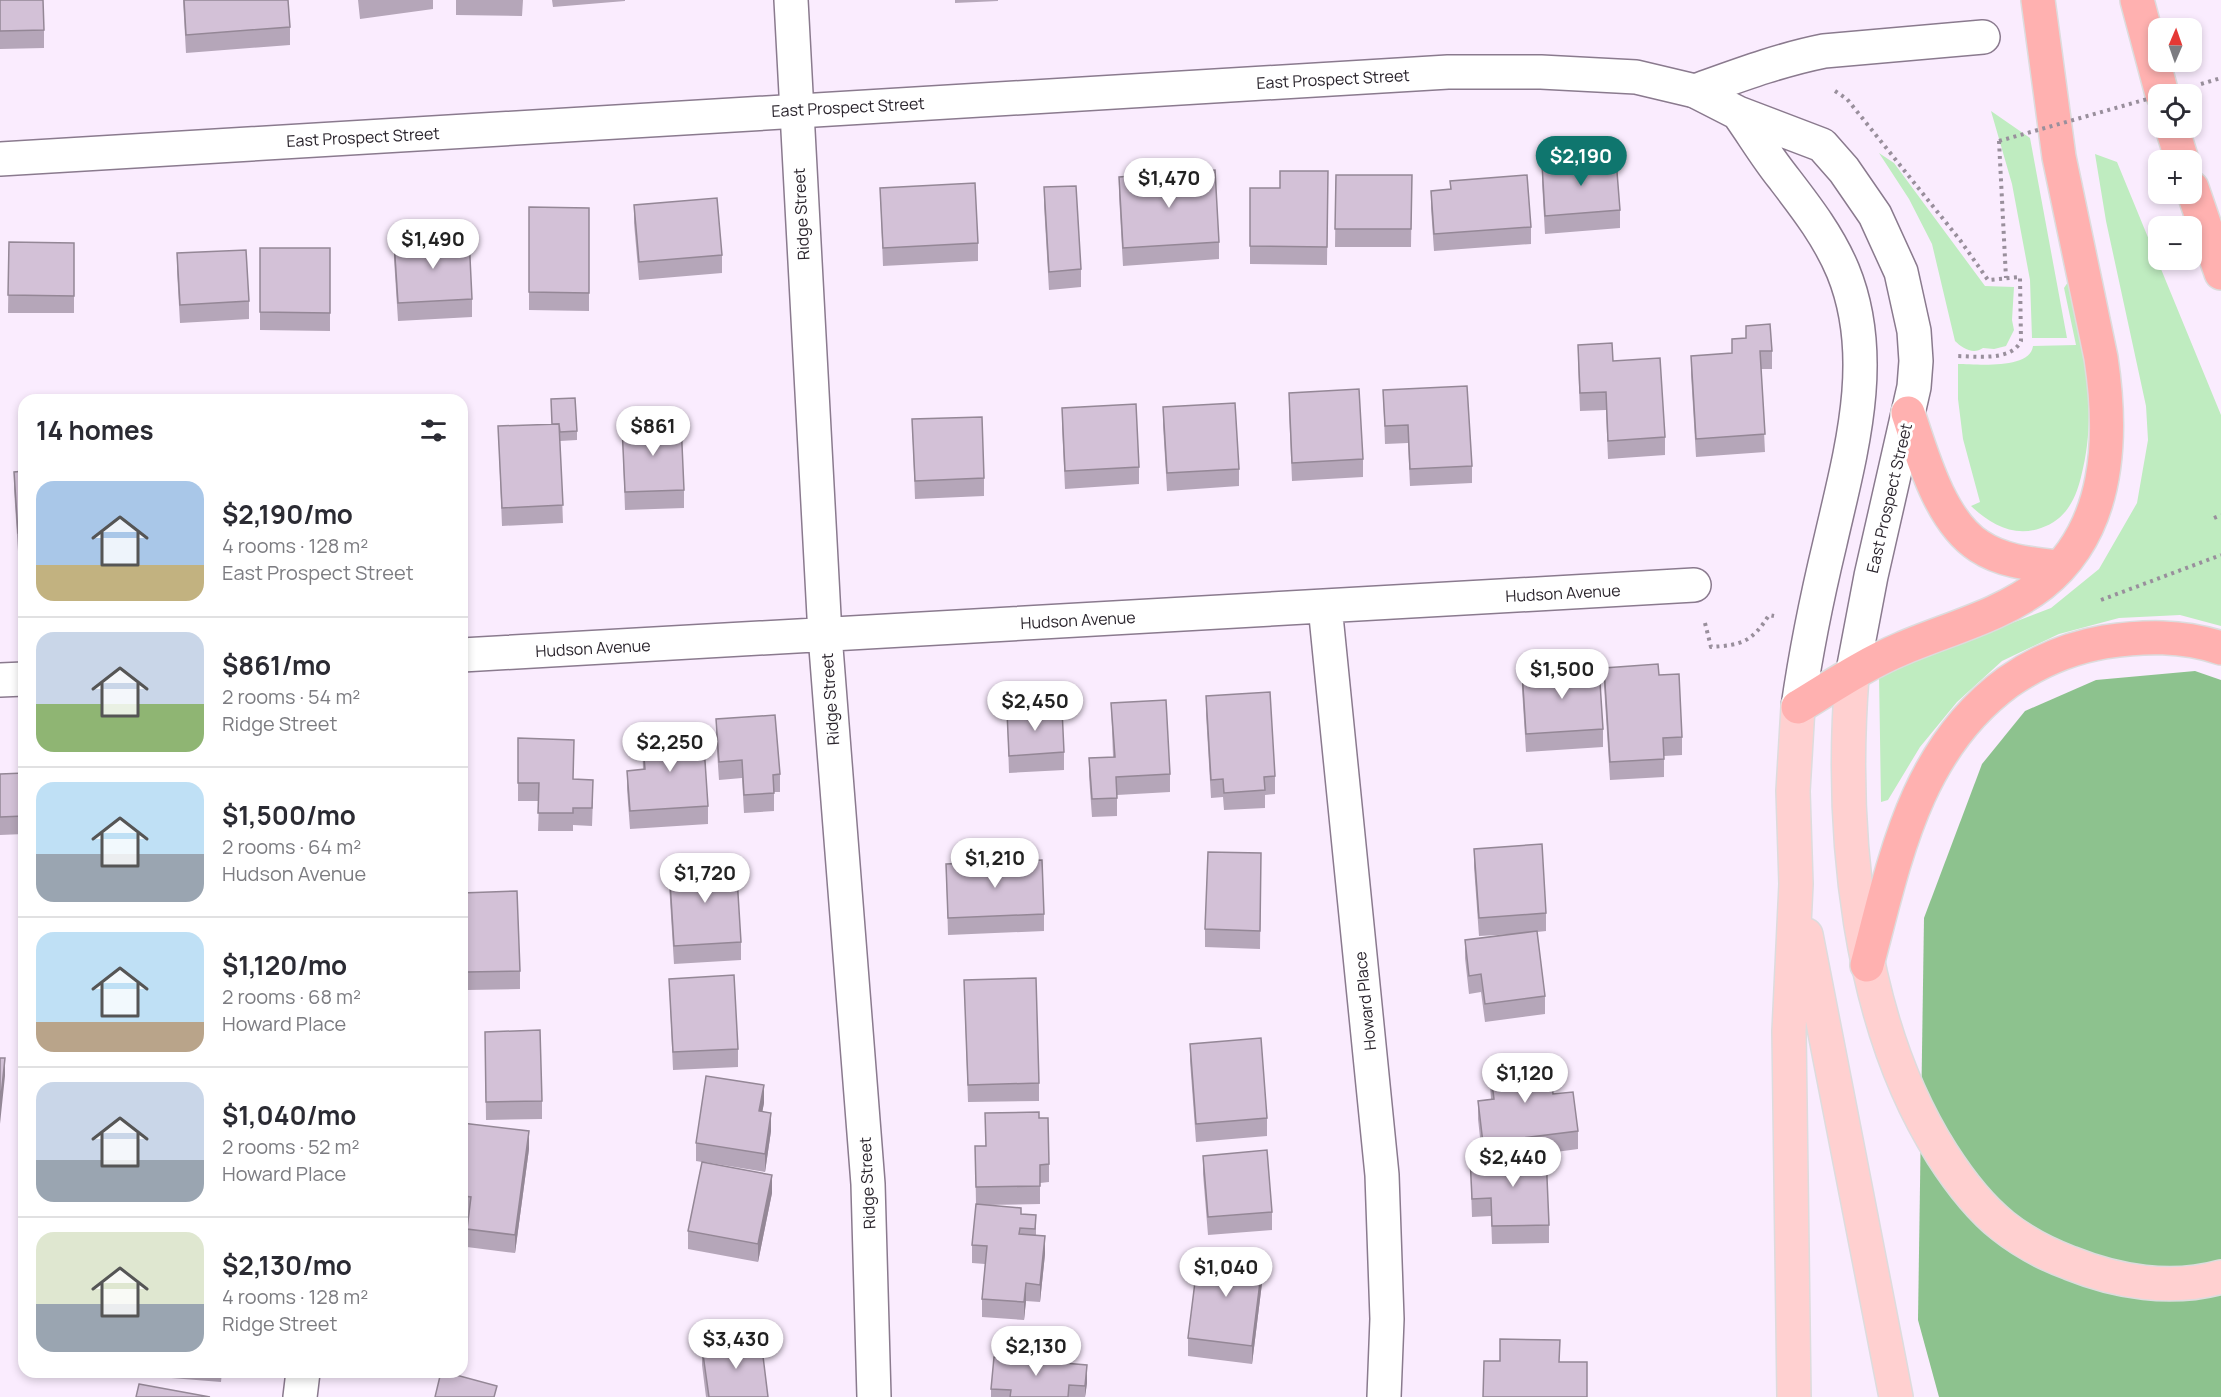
<!DOCTYPE html>
<html lang="en">
<head>
<meta charset="utf-8">
<style>
  :root { --surface:#fff; --page:#f7f7f7; --text:#2b2b33; --muted:#7c7c81; --line:#e1e1e2; --accent:#0f766e }
  body { margin:0; font-family:Manrope,sans-serif; background:var(--page); color:var(--text); height:100vh; display:flex; flex-direction:column; font-size:22px; white-space:nowrap }
  * { box-sizing:border-box; margin:0 }
  p { font-size:20px; color:var(--muted) }
  .icon { flex:none; width:33px; height:33px; fill:none; stroke:currentColor; stroke-width:2; stroke-linecap:round; stroke-linejoin:round }
  .map { position:relative; flex:1; overflow:hidden }
  .panel { position:absolute; left:18px; top:394px; width:450px; height:984px; display:flex; flex-direction:column; background:var(--surface); border-radius:18px; box-shadow:0 3px 9px #0003 }
  .panel>* { flex:none }
  .needle { width:39px; rotate:2deg }
  .buttons { position:absolute; left:2148px; top:18px; display:grid; gap:12px }
  .buttons a { display:grid; place-items:center; width:54px; height:54px; border-radius:12px; background:var(--surface); box-shadow:0 3px 9px #0003; font-size:30px }
  .price { position:absolute; translate:-50% -51px; padding:0 14px; border-radius:21px; background:#fff; color:#222; font-size:20px; line-height:39px; filter:drop-shadow(0 2px 3px #0008) }
  .price::after { content:''; position:absolute; left:50%; top:36px; width:18px; height:14px; margin-left:-9px; background:inherit; clip-path:polygon(0 0,100% 0,50% 100%) }
  .price.active { background:var(--accent); color:#fff }
  ul { padding:0; list-style:none }
  li { display:flex; align-items:center; gap:18px; height:150px; padding:0 18px }
  li+li { border-top:2px solid var(--line) }
  li span { display:grid; place-items:center; flex:none; width:168px; height:120px; border-radius:18px; color:#555 }
  li>.icon { margin-inline-start:auto }
  span .icon { width:72px; height:72px; fill:#fffc; stroke-width:1 }
  li b { font-size:26px }
  h2 { display:flex; justify-content:space-between; align-items:center; height:72px; padding:0 18px; font-size:26px }
  .map>svg:first-child { display:block }
</style>
</head>
<body>
<div class="map">
<svg width="2221" height="1397" viewBox="0 0 2221 1397">
  <rect width="100%" height="100%" fill="#faecfe"/>
  <!-- green -->
  <path fill="#bfecc0" d="M1991,111L2030,138L2067,338H2032L2030,280L2012,184Z
    M1879,153L1894,163L1985,286L2014,287L2012,320L2014,330L2006,346L1994,349L1983,348C1973,355 1962,348 1955,341L1932,244L1909,199Z
    M2095,154L2117,162L2221,415V626L2180,615L2119,618L2059,634L2002,661L1957,702L1920,747L1888,800L1881,802L1879,674L2051,608L2099,569L2137,503L2148,440L2146,406L2106,221Z
    M2068,282C2082,351 2099,407 2081,477C2075,501 2065,520 2041,528C2014,538 1990,524 1971,506L1980,502L1963,439L1958,399V364C1976,364 2030,370 2033,346L2076,345L2064,288Z"/>
  <!-- forest -->
  <path fill="#8dc28e" d="M2195,671L2221,680V1397H1939L1918,1320L1924,918L1982,764L2025,711L2096,680Z"/>
  <g fill="none" stroke-linecap="round" stroke-linejoin="round">
    <defs>
      <path id="street" d="M791,0L825,635L868,1184L874,1397
        M1695,91C1737,76 1779,60 1824,51L1983,37
        M1325,606L1382,1175L1387,1319L1384,1397
        M462,655L1694,585
        M0,680L24,679
        M300,1397L303,1372"/>
      <path id="secondary" d="M1738,113C1753,134 1766,156 1782,176C1805,206 1828,235 1843,271C1879,359 1850,455 1830,543C1817,597 1806,651 1798,707
        M0,159L1448,72H1541L1636,77L1695,91L1738,113L1822,145L1844,170L1875,215L1901,272L1914,331L1916,361L1914,387L1871,576L1852,676"/>
      <path id="primary" d="M1852,676C1840,831 1857,1020 1942,1154C1958,1179 1979,1207 2003,1226C2023,1242 2046,1254 2070,1263C2117,1282 2171,1291 2221,1277
        M1806,935L1896,1397
        M1794,1397L1789,1031L1796,884L1793,791L1798,707"/>
      <path id="highway" d="M2137,0L2162,94
        M2172,128L2182,160
        M2192,188L2221,273
        M1908,413C1922,455 1940,521 1979,546C2003,562 2032,564 2059,567
        M1798,707C1831,687 1865,664 1901,649C1947,629 2001,616 2042,584C2111,529 2113,437 2101,358L2059,157L2038,0
        M1867,965C1895,859 1915,750 2008,682C2037,662 2069,648 2104,642C2144,636 2182,635 2221,648"/>
    </defs>
    <!-- street casing -->
    <use href="#street" stroke="#8a7a8e" stroke-width="36"/>
    <!-- secondary casing -->
    <use href="#secondary" stroke="#8a7a8e" stroke-width="36"/>
    <!-- primary casing -->
    <use href="#primary" stroke="#dddcdd" stroke-width="36"/>
    <!-- highway casing -->
    <use href="#highway" stroke="#dddcdd" stroke-width="36"/>
    <!-- path -->
    <path stroke="#998f9c" stroke-width="4" stroke-dasharray="3 4.5" stroke-linecap="butt" d="M2201,84L2221,78
      M1835,91L1847,99L1960,240L1988,280L2020,277L2021,341C2011,362 1975,356 1955,356
      M1999,141L2006,278
      M2214,518L2221,515
      M2101,600L2221,555
      M1705,623L1711,647C1742,645 1752,642 1769,615L1774,616"/>
    <!-- street -->
    <use href="#street" stroke="#fff" stroke-width="33"/>
    <!-- secondary -->
    <use href="#secondary" stroke="#fff" stroke-width="33"/>
    <!-- primary -->
    <use href="#primary" stroke="#ffd0d0" stroke-width="33"/>
    <!-- highway -->
    <use href="#highway" stroke="#ffb1b0" stroke-width="33"/>
    <!-- path-bridge -->
    <path stroke="#998f9c" stroke-width="4" stroke-dasharray="3 4.5" stroke-linecap="butt" d="M1999,141L2158,96"/>
  </g>
  <!-- wall -->
  <path fill="#b5a6b9" d="M0,0L44,30V48L0,49Z
    M183,0H288L290,27V45L186,53Z
    M358,0H433V9L360,19Z
    M456,0H523L522,16L456,15Z
    M552,0H625V1L553,7Z
    M955,0H998V1L955,3Z
    M1542,164L1620,210V228L1545,234L1542,182Z
    M1328,171L1327,265L1250,264V188H1280Z
    M1336,175H1412L1411,247H1335Z
    M1119,177L1219,242V259L1123,266L1119,195Z
    M1450,181L1531,227V244L1434,251L1431,208V191L1450,189Z
    M1044,187L1081,269V287L1049,290L1044,205Z
    M880,188L978,243V261L883,266Z
    M634,205L722,255V273L639,280L634,223Z
    M529,207L589,208V311L529,310Z
    M394,241L472,299V317L398,321L394,259Z
    M9,242L74,243V313H8Z
    M260,248H330V331L260,330Z
    M177,253L249,301V319L180,323L177,271Z
    M1746,326L1772,351V369H1761L1765,452L1696,457L1691,374V356L1732,353V339L1746,338Z
    M1578,345L1613,361L1665,437V455L1608,459L1606,410L1580,411L1578,363Z
    M1383,390L1472,466V483L1410,486L1408,443L1385,444Z
    M1289,393L1363,459V477L1292,481L1289,411Z
    M1163,407L1239,469V486L1167,491L1163,425Z
    M1062,408L1139,467V484L1065,489L1062,426Z
    M912,419L984,478V496L915,499Z
    M498,426L577,431V440L560,441L563,523L502,526Z
    M622,426L684,490V508L625,510Z
    M24,471V551H18L14,489V472Z
    M1604,668L1659,675L1682,737V755L1664,756V777L1610,780L1604,686Z
    M1522,671L1603,729V747L1526,752L1522,689Z
    M1206,696L1275,776V794L1265,795V808L1224,810L1223,797L1211,798L1206,714Z
    M1111,703L1170,774V792L1117,795V816L1092,817L1089,776V758L1113,757Z
    M1007,712L1064,752V770L1009,773Z
    M716,719L780,774V792H774V811L744,813L742,778L719,780L716,737Z
    M642,735L708,806V824L630,829L627,789V771L643,770Z
    M518,738L573,779L593,798L592,826L573,825V831H538L539,801H518Z
    M24,773V834L0,835V774Z
    M1474,849L1546,913V931L1537,932L1545,996V1014L1485,1022L1481,992L1469,994L1465,958V940L1515,934L1479,936L1474,867Z
    M1261,853L1260,949L1205,947V929Z
    M946,864L1044,914V931L948,935Z
    M669,866L741,942V960L674,964L669,884Z
    M462,893L520,971V989L467,990L466,964L462,965Z
    M669,979L738,1049V1067L673,1070Z
    M964,980L1039,1083V1101L968,1102Z
    M485,1032L542,1101V1119L486,1120Z
    M1190,1044L1267,1118V1136L1196,1142L1190,1061Z
    M1490,1067L1553,1094L1578,1131V1149L1534,1155L1549,1225V1243L1492,1244L1491,1216L1472,1217L1470,1156H1482L1478,1119V1101L1491,1099L1490,1084Z
    M764,1103L762,1112L771,1131L765,1172L704,1162L772,1193L758,1262L688,1249V1231L702,1162L696,1161V1143Z
    M1039,1118L1049,1164V1182L1040,1183V1204L984,1205L1021,1214L1036,1215V1235L1045,1254L1040,1302L1026,1301L1024,1320L982,1317V1299L985,1264L972,1263V1245L976,1204L975,1146H985Z
    M462,1123L529,1149L515,1253L467,1247V1229L469,1215L464,1214V1196L465,1186H462Z
    M1203,1156L1272,1212V1230L1208,1235L1203,1174Z
    M1263,1275L1252,1364L1188,1356V1338Z
    M702,1347L768,1397H706L702,1365Z
    M159,1372H222L221,1382L159,1377Z
    M1087,1383L1085,1397H991V1389Z"/>
  <!-- shaded-wall -->
  <path fill="#948796" d="M5,1058V1076L0,1124V1106Z
    M764,1085V1103L759,1129V1111Z
    M771,1113V1131L765,1172V1154Z
    M529,1131V1149L515,1253V1235Z
    M772,1175V1193L758,1262V1244Z
    M1045,1236V1254L1040,1302V1285Z
    M1263,1258V1275L1252,1364V1346Z
    M1026,1283V1301L1024,1320V1302Z
    M1087,1365V1383L1085,1397V1386Z"/>
  <!-- building -->
  <path fill="#d3c1d7" stroke="#948796" stroke-width="1.5" d="M0,0H43L44,30L0,31Z
    M184,0H288L290,27L186,35Z
    M1616,159L1620,210L1545,216L1542,164Z
    M1215,170L1219,242L1123,248L1119,177Z
    M1280,171H1328L1327,247L1250,246V188H1280Z
    M1336,175H1412L1411,229H1335Z
    M1527,175L1531,227L1434,234L1431,191L1451,189L1450,181Z
    M975,183L978,243L883,248L880,188Z
    M1076,186L1081,269L1049,272L1044,187Z
    M717,198L722,255L639,262L634,205Z
    M529,207L589,208V293L529,292Z
    M469,237L472,299L398,303L394,241Z
    M9,242L74,243V296L8,295Z
    M260,248H330V313L260,312Z
    M246,250L249,301L180,305L177,253Z
    M1770,324L1772,351H1760L1765,434L1696,439L1691,356L1732,353V339L1746,338V326Z
    M1612,343L1613,361L1660,358L1665,437L1608,441L1606,392L1580,393L1578,345Z
    M1467,386L1472,466L1410,469L1408,425L1385,426L1383,390Z
    M1359,389L1363,459L1292,463L1289,393Z
    M575,398L577,431L560,432L559,424H552L551,399Z
    M1235,403L1239,469L1167,473L1163,407Z
    M1136,404L1139,467L1065,471L1062,408Z
    M982,417L984,478L915,481L912,419Z
    M681,422L684,490L625,492L622,426Z
    M559,424L563,505L502,508L498,426Z
    M24,471V533H18L14,472Z
    M1658,664L1659,675L1679,674L1682,737L1663,738L1664,759L1610,762L1604,668Z
    M1599,667L1603,729L1526,734L1522,671Z
    M1270,692L1275,776L1264,777L1265,790L1224,793L1223,779L1211,780L1206,696Z
    M1166,700L1170,774L1116,777L1117,798L1092,799L1089,758L1115,757L1111,703Z
    M1062,709L1064,752L1009,756L1007,712Z
    M775,715L780,774L773,775L774,793L744,795L742,760L719,762L716,719Z
    M703,731L708,806L630,811L627,771L645,769L642,735Z
    M518,738L574,740L573,779L593,780L592,808H573V813H538L539,783H518Z
    M24,773V816L0,817V774Z
    M1542,844L1546,913L1479,918L1474,849Z
    M1208,852L1261,853L1260,931L1205,929Z
    M1042,860L1044,914L948,918L946,864Z
    M736,861L741,942L674,946L669,866Z
    M517,891L520,971L467,972L466,947H462V893Z
    M1537,931L1545,996L1485,1004L1481,974L1469,976L1465,940Z
    M734,975L738,1049L673,1052L669,979Z
    M1036,978L1039,1083L968,1085L964,980Z
    M540,1030L542,1101L486,1102L485,1032Z
    M1261,1038L1267,1118L1196,1124L1190,1044Z
    M0,1058H5L0,1106Z
    M1549,1059L1553,1094L1573,1092L1578,1131L1483,1143L1478,1101L1494,1099L1490,1067Z
    M706,1076L764,1085L759,1111L771,1113L765,1154L696,1143Z
    M1039,1112V1118H1048L1049,1164L1040,1165V1186L976,1187L975,1146H986L985,1113Z
    M462,1123L529,1131L515,1235L467,1229L471,1197L464,1196L467,1168H462Z
    M1267,1150L1272,1212L1208,1217L1203,1156Z
    M1546,1154L1549,1225L1492,1226L1491,1198L1472,1199L1470,1156Z
    M702,1162L772,1175L758,1244L688,1231Z
    M976,1204L1021,1208V1214L1036,1215L1035,1229L1020,1228L1019,1234L1045,1236L1040,1285L1026,1283L1024,1302L982,1299L987,1246L972,1245Z
    M1199,1250L1263,1258L1252,1346L1188,1338Z
    M1500,1339L1560,1340L1559,1362H1587V1397H1483L1484,1361H1500Z
    M761,1340L768,1397H709L702,1347Z
    M994,1357L1087,1365L1085,1386L1069,1385L1068,1397H1010L1011,1390L991,1389Z
    M441,1372H445L497,1386L494,1397H435Z
    M139,1384L210,1397H136Z"/>
  <g text-anchor="middle" stroke-width="6" stroke-linejoin="round" paint-order="stroke">
    <!-- street labels -->
    <g font-size="16" fill="#2b252d" stroke="#fff">
      <text transform="translate(1333 79) rotate(-3)" y="6">East Prospect Street</text>
      <text transform="translate(848 107) rotate(-3)" y="6">East Prospect Street</text>
      <text transform="translate(363 137) rotate(-3)" y="6">East Prospect Street</text>
      <text transform="translate(801 214) rotate(-93)" y="6">Ridge Street</text>
      <text transform="translate(1889 498) rotate(-77)" y="6">East Prospect Street</text>
      <text transform="translate(1563 593) rotate(-3)" y="6">Hudson Avenue</text>
      <text transform="translate(1078 620) rotate(-3)" y="6">Hudson Avenue</text>
      <text transform="translate(593 648) rotate(-3)" y="6">Hudson Avenue</text>
      <text transform="translate(830 699) rotate(-94)" y="6">Ridge Street</text>
      <text transform="translate(1365 1001) rotate(-96)" y="6">Howard Place</text>
      <text transform="translate(867 1183) rotate(-93)" y="6">Ridge Street</text>
    </g>
  </g>
</svg>
<div class="buttons">
<a><svg class="needle" viewBox="-14 -14 28 28"><path d="M0-13l5 13h-10z" fill="#e53935"/><path d="M0 13l5-13h-10z" fill="#7c7c81"/></svg></a>
<a><svg class="icon" aria-label="locate" viewBox="0 0 24 24"><circle cx="12" cy="12" r="6"/><path d="M12 2v4M12 18v4M2 12h4M18 12h4"/></svg></a>
<a>+</a>
<a>−</a>
</div>
<b class="price active" style="left:1581px;top:187px">$2,190</b>
<b class="price" style="left:1169px;top:209px">$1,470</b>
<b class="price" style="left:433px;top:270px">$1,490</b>
<b class="price" style="left:653px;top:457px">$861</b>
<b class="price" style="left:1562px;top:700px">$1,500</b>
<b class="price" style="left:1035px;top:732px">$2,450</b>
<b class="price" style="left:670px;top:773px">$2,250</b>
<b class="price" style="left:995px;top:889px">$1,210</b>
<b class="price" style="left:705px;top:904px">$1,720</b>
<b class="price" style="left:1525px;top:1104px">$1,120</b>
<b class="price" style="left:1513px;top:1188px">$2,440</b>
<b class="price" style="left:1226px;top:1298px">$1,040</b>
<b class="price" style="left:736px;top:1370px">$3,430</b>
<b class="price" style="left:1036px;top:1377px">$2,130</b>
<section class="panel">
<h2>14 homes<svg class="icon" aria-label="filters" viewBox="0 0 24 24"><path d="M4 7h16M4 17h16"/><circle cx="9" cy="7" r="2"/><circle cx="15" cy="17" r="2"/></svg></h2>
<ul>
<li><span style="background:linear-gradient(#a9c7e8 70%,#c2b280 0)"><svg class="icon" aria-label="home" viewBox="0 0 24 24"><path d="M3 11l9-7 9 7M6 9v11h12V9"/></svg></span><div><b>$2,190/mo</b><p>4 rooms · 128 m²</p><p>East Prospect Street</p></div></li>
<li><span style="background:linear-gradient(#c9d6e8 60%,#8fb573 0)"><svg class="icon" aria-label="home" viewBox="0 0 24 24"><path d="M3 11l9-7 9 7M6 9v11h12V9"/></svg></span><div><b>$861/mo</b><p>2 rooms · 54 m²</p><p>Ridge Street</p></div></li>
<li><span style="background:linear-gradient(#bfe0f5 60%,#9aa5b1 0)"><svg class="icon" aria-label="home" viewBox="0 0 24 24"><path d="M3 11l9-7 9 7M6 9v11h12V9"/></svg></span><div><b>$1,500/mo</b><p>2 rooms · 64 m²</p><p>Hudson Avenue</p></div></li>
<li><span style="background:linear-gradient(#bfe0f5 75%,#b9a48a 0)"><svg class="icon" aria-label="home" viewBox="0 0 24 24"><path d="M3 11l9-7 9 7M6 9v11h12V9"/></svg></span><div><b>$1,120/mo</b><p>2 rooms · 68 m²</p><p>Howard Place</p></div></li>
<li><span style="background:linear-gradient(#c9d6e8 65%,#9aa5b1 0)"><svg class="icon" aria-label="home" viewBox="0 0 24 24"><path d="M3 11l9-7 9 7M6 9v11h12V9"/></svg></span><div><b>$1,040/mo</b><p>2 rooms · 52 m²</p><p>Howard Place</p></div></li>
<li><span style="background:linear-gradient(#dfe7d0 60%,#9aa5b1 0)"><svg class="icon" aria-label="home" viewBox="0 0 24 24"><path d="M3 11l9-7 9 7M6 9v11h12V9"/></svg></span><div><b>$2,130/mo</b><p>4 rooms · 128 m²</p><p>Ridge Street</p></div></li>
</ul>
</section>
</div>
</body>
</html>
